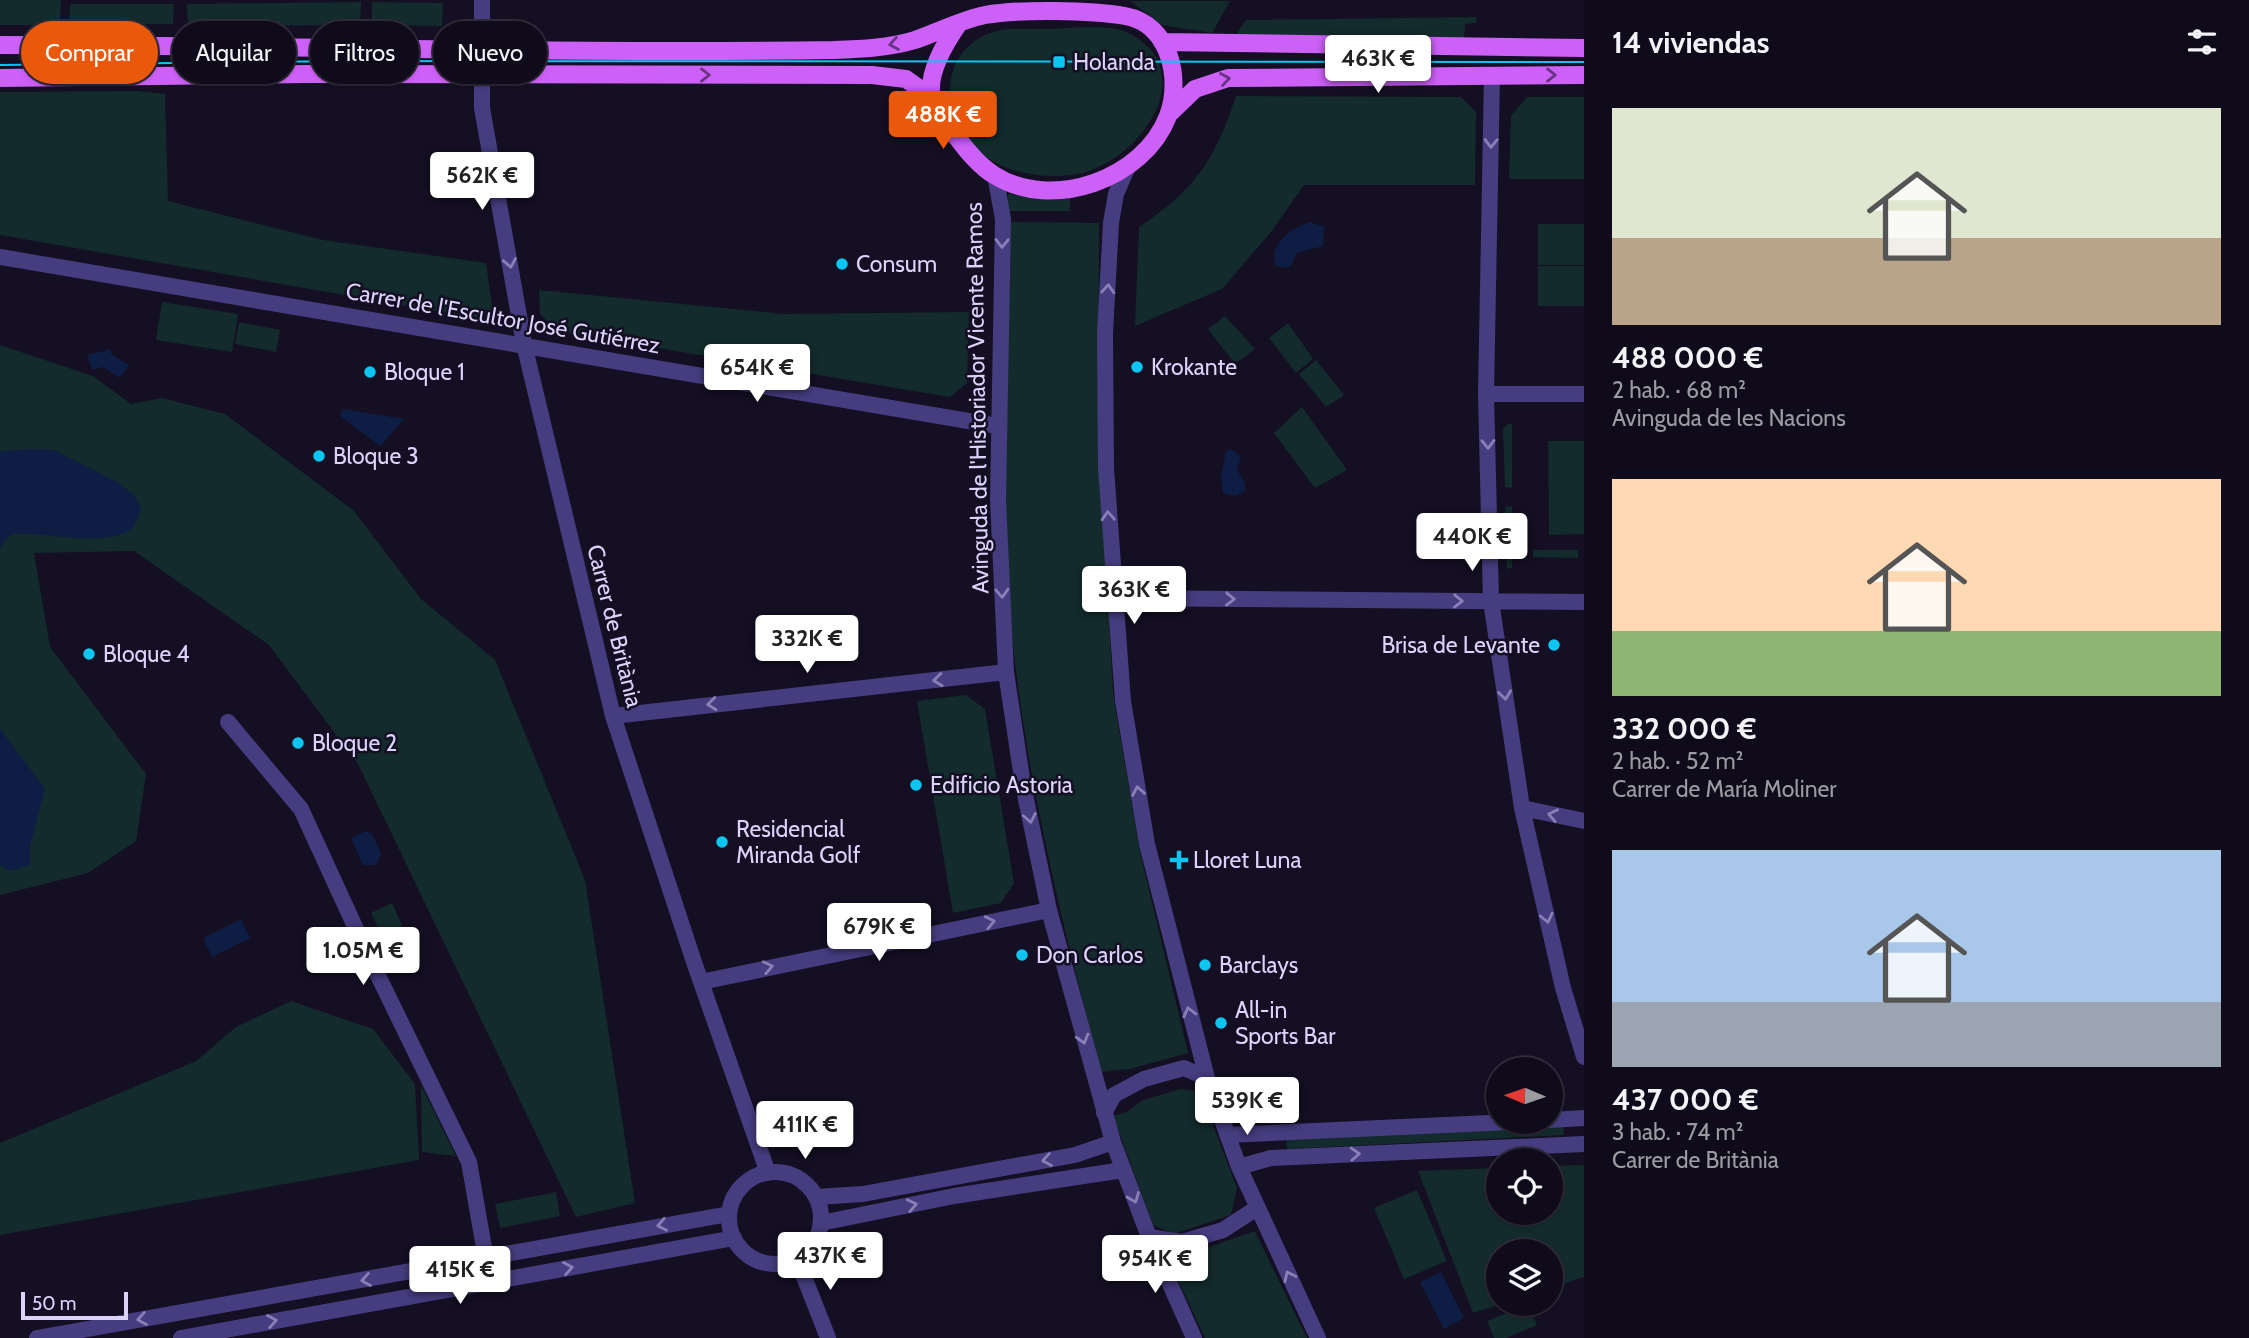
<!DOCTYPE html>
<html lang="es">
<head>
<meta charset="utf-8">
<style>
  :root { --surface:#0f0b1a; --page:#181423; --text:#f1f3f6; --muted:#9b9ba2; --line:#2f2b39; --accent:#ea580c }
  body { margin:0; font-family:Cabin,sans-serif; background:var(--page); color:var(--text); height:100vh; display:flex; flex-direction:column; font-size:26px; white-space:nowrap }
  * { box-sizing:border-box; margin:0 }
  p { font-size:23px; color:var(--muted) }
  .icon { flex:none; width:38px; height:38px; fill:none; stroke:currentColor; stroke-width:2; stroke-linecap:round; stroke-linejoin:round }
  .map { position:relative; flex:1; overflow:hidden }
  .panel { display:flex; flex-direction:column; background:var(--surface); width:665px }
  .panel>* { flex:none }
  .guide { position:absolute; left:21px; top:21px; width:665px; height:63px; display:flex; gap:14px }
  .needle { width:46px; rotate:272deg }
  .buttons { position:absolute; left:1486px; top:1057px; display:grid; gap:14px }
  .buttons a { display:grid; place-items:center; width:77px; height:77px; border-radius:50%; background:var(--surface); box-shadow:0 2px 5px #0004,0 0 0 2px var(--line); font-size:35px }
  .scale { position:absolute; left:21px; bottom:18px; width:107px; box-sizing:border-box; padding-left:7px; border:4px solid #dcd3fd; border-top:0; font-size:19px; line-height:24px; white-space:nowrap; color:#dcd3fd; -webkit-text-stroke:5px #140f23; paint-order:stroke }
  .price { position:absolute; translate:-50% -60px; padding:0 16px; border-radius:7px; background:#fff; color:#222; font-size:23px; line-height:46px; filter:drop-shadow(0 2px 4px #0008) }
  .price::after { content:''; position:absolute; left:50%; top:42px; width:21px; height:16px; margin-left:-10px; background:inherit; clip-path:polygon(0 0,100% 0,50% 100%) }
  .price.on { background:var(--accent); color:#fff }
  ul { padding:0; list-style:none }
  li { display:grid; align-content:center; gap:14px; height:371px; padding:0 28px }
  li span { display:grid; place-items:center; height:217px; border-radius:0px; color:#555 }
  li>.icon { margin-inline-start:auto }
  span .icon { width:126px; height:126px; fill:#fffc; stroke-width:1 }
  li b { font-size:30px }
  h2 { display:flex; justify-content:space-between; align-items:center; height:84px; padding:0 28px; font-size:30px }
  .tag { padding:0 24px; border-radius:32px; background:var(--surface); box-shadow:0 2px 5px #0004,0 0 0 2px var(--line); font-size:24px; line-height:63px }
  .tag.on { background:var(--accent); color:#fff }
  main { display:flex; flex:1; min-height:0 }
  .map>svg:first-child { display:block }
</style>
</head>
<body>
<main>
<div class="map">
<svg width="1584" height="1338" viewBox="0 0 1584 1338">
  <rect width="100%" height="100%" fill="#140f23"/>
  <!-- green -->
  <path fill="#132b2c" d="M0,0H61L60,25H0Z
    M1130,1H1230L1212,33L1162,25Z
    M361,2L360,25L188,26L187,4Z
    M372,2L443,3L442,26L372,25Z
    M70,4H174L173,24L69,25Z
    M1477,17L1476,23L1465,24L1464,39L1235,36L1246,20Z
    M1044,29C1065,29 1106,24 1124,31C1208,68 1138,167 1072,175C1041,179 1006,173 981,153C936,117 938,42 1002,30C1015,28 1031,29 1044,29Z
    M137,91L165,94L168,201L323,240L486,263L494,321L0,235V92Z
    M1236,96L1461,97L1476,112L1475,185H1304L1271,232L1222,289L1135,326L1139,227C1195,190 1215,160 1236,96Z
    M1527,97H1584V179H1509L1511,116Z
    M1008,194L1050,200L1070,198V211H1007Z
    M1007,222L1099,223L1098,408L1113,694L1140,852L1188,1053L1130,1069L1101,1072C1066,938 1031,800 1015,662C999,516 1006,369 1007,222Z
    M1538,224H1584V265H1538Z
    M1538,266H1584V306H1538Z
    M539,290L784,314L969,312L967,383L950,397L557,331L540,314Z
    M162,302L238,314L232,352L156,340Z
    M1225,316L1255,349L1235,364L1208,329Z
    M239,322L280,330L276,352L235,344Z
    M1288,323L1313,359L1296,373L1269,338Z
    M0,345L93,376L131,404L162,398L225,414L354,511L421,599L495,660L585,880L635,1203L576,1217L358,764L269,645L134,551L34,553L50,647L146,774L136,841L88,873L0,895Z
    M1316,360L1344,395L1326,407L1299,374Z
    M1302,407L1347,470L1315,488L1274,433Z
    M1508,424H1512V488L1505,487L1503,429Z
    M1548,441H1584V534L1549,535Z
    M1512,506V568L1507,569L1505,507Z
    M1533,550H1578V558L1533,557Z
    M966,695L985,709L1014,883L1001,903L953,913L917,701Z
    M392,903L412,947L391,956L371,913Z
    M291,1001L373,1029L415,1084L419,1160L0,1235V1143L196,1061L236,1027Z
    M421,1085L456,1156L422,1152Z
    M1180,1089L1200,1091L1237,1188L1231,1215L1174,1234L1153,1225L1113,1116L1127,1112L1141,1101Z
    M1563,1126L1564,1135L1287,1149L1286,1139Z
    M1584,1165V1277L1551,1288L1550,1251H1498V1304H1502L1473,1313L1418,1171L1498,1168V1213H1550L1551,1166Z
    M1417,1190L1447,1261L1404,1279L1374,1208Z
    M556,1192L560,1216L500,1228L495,1204Z
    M1255,1231L1260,1242L1307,1338H1205L1169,1261Z
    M1528,1304L1537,1325L1506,1338H1494L1487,1321Z"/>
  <!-- water -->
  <path fill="#0e1d43" d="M1310,222L1324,227L1323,246L1296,253L1292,265L1288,268L1276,266C1266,244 1294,227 1310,222Z
    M111,349V354L129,365L120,378L103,367L92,370L87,355Z
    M343,409L404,419L380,446L340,416Z
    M39,449L54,450L117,482L134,495L141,509C139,515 137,524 132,528C107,549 45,531 12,534L3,542L0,550V451Z
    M1231,449L1241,456L1237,470L1245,483V491L1236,496L1223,493L1221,477L1226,451Z
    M0,729L45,789L30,846V865L10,871L0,865Z
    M366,831L372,834L381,854L376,865H363L351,838Z
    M241,919L250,938L212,957L203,938Z
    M1441,1272L1464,1318L1444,1329L1420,1282Z"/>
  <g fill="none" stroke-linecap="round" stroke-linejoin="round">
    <!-- minor -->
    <path stroke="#453d7f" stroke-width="16" d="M482,0V108L524,344L613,716L694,962L768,1173
      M1492,75L1486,394L1491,601L1522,808L1563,988L1584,1057
      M1128,166L1116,194L1111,223L1105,333L1106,468L1123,701L1147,844L1207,1078L1239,1167L1318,1338
      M995,175L1003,219L998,500L1006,672L1023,785L1049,910L1113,1142L1149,1237L1194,1338
      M0,257L998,426
      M1486,394H1584
      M1113,598L1584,602
      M613,716L1006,672
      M228,722L301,809L368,955L469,1162L486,1259
      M1522,808L1584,821
      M701,982L1049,910
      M1104,1113L1114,1095L1144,1079L1184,1068L1207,1078
      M1550,1120L1584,1118
      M1227,1135L1511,1122
      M1239,1167L1271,1158L1584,1144
      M729 1218a46 46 0 1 1 92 0a46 46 0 1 1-92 0Z
      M816,1197L863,1194L1075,1155L1113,1142
      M821,1223L954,1196L1123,1170
      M1149,1237L1182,1242L1223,1230L1257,1208
      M797,1259L828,1338
      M37,1338L729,1214
      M181,1338L734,1238"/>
    <!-- major -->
    <path stroke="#cc60f7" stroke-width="18" d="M1162,42L1584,48
      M0,45C278,45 555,54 833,50C860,49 889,48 915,40C938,32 961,20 985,15C1019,9 1091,10 1125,16C1170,24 1182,79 1168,116C1144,179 1052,212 994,175C981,167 968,152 959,140C949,129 936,114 932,99C926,74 945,43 959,23
      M0,78L305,74L872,75L906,79L931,97
      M1169,114L1195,89L1228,78L1584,75"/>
    <!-- tram -->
    <path stroke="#0cc5f0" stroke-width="2" d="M0,65L352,61L1584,62"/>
  </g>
  <!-- one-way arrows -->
  <defs><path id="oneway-chevron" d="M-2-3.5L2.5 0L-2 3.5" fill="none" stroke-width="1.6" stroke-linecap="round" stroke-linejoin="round" transform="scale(1.75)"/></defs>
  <g stroke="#673382">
    <use href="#oneway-chevron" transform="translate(894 44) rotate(170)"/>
    <use href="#oneway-chevron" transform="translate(705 75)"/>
    <use href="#oneway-chevron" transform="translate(1551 75)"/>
    <use href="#oneway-chevron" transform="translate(1225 79) rotate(-9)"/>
  </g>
  <g stroke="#8980b8">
    <use href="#oneway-chevron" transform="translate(1491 143) rotate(91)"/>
    <use href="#oneway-chevron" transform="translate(1002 243) rotate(91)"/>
    <use href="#oneway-chevron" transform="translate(510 263) rotate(80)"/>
    <use href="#oneway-chevron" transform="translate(1108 289) rotate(-87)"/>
    <use href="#oneway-chevron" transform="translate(1488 444) rotate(89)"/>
    <use href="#oneway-chevron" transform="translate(1108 516) rotate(-93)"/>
    <use href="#oneway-chevron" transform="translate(1002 593) rotate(87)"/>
    <use href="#oneway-chevron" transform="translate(1230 599) rotate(1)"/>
    <use href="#oneway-chevron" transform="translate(1458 601) rotate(1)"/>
    <use href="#oneway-chevron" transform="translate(938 680) rotate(174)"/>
    <use href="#oneway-chevron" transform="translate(1505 695) rotate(82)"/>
    <use href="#oneway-chevron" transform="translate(712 704) rotate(174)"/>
    <use href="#oneway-chevron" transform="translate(1138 791) rotate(-100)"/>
    <use href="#oneway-chevron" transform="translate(1553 815) rotate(-168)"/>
    <use href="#oneway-chevron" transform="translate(1030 818) rotate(79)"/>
    <use href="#oneway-chevron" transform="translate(1547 918) rotate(77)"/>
    <use href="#oneway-chevron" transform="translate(990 922) rotate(-12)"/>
    <use href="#oneway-chevron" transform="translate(768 967) rotate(-12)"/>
    <use href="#oneway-chevron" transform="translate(1189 1012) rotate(-104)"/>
    <use href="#oneway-chevron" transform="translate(1083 1039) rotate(75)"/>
    <use href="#oneway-chevron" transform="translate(1355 1154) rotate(-3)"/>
    <use href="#oneway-chevron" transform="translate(1047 1160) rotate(170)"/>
    <use href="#oneway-chevron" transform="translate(1134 1198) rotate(69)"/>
    <use href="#oneway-chevron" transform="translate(912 1205) rotate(-12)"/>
    <use href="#oneway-chevron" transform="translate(662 1225) rotate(169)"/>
    <use href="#oneway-chevron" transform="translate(568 1268) rotate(-10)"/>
    <use href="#oneway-chevron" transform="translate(1289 1276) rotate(-115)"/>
    <use href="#oneway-chevron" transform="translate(366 1280) rotate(170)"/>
    <use href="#oneway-chevron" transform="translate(142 1319) rotate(170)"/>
    <use href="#oneway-chevron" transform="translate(272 1321) rotate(-10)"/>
  </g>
  <!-- markers -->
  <g fill="#0cc5f0" stroke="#140f23" stroke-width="2.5">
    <rect x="1052" y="55" width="14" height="14" rx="3.5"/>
    <circle cx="842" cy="264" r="7"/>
    <circle cx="1137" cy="367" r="7"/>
    <circle cx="370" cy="372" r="7"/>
    <circle cx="319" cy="456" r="7"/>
    <circle cx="1554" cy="645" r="7"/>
    <circle cx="89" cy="654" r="7"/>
    <circle cx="298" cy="743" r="7"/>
    <circle cx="916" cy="785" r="7"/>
    <circle cx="722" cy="842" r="7"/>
    <path d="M1175.5 849.5h7v7h7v7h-7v7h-7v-7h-7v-7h7z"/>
    <circle cx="1022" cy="955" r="7"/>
    <circle cx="1205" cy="965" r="7"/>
    <circle cx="1221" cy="1023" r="7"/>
  </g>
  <g text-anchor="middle" stroke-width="5" stroke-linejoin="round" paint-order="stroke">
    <!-- poi labels -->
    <g font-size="23" fill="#dcd3fd" stroke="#140f23" text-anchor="start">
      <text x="1073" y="70">Holanda</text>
      <text x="856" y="272">Consum</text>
      <text x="1151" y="375">Krokante</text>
      <text x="384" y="380">Bloque 1</text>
      <text x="333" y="464">Bloque 3</text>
      <text x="1540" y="653" text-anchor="end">Brisa de Levante</text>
      <text x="103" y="662">Bloque 4</text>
      <text x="312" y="751">Bloque 2</text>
      <text x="930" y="793">Edificio Astoria</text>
      <text x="736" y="837">Residencial<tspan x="736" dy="26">Miranda Golf</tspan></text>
      <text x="1193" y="868">Lloret Luna</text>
      <text x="1036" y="963">Don Carlos</text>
      <text x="1219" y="973">Barclays</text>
      <text x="1235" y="1018">All-in<tspan x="1235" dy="26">Sports Bar</tspan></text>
    </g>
    <!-- street labels -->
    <g font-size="23" fill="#dcd3fd" stroke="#140f23">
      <text transform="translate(503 318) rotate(10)" y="8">Carrer de l'Escultor José Gutiérrez</text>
      <text transform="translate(977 398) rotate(-91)" y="8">Avinguda de l'Historiador Vicente Ramos</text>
      <text transform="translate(615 626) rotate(76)" y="8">Carrer de Britània</text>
    </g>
  </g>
</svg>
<div class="buttons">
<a><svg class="needle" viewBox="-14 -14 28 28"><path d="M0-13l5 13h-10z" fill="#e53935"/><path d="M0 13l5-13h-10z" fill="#9b9ba2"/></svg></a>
<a><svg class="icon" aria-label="locate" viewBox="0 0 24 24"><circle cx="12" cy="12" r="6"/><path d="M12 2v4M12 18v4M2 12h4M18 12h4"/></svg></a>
<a><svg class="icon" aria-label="layers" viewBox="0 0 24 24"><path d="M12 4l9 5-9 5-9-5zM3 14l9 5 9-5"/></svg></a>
</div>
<div class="scale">50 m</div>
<b class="price" style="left:1378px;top:95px">463K €</b>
<b class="price on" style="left:943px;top:151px">488K €</b>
<b class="price" style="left:482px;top:212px">562K €</b>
<b class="price" style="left:757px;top:404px">654K €</b>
<b class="price" style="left:1472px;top:573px">440K €</b>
<b class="price" style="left:1134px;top:626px">363K €</b>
<b class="price" style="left:807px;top:675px">332K €</b>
<b class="price" style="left:879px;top:963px">679K €</b>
<b class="price" style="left:363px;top:987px">1.05M €</b>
<b class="price" style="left:1247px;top:1137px">539K €</b>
<b class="price" style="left:805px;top:1161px">411K €</b>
<b class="price" style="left:830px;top:1292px">437K €</b>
<b class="price" style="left:1155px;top:1295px">954K €</b>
<b class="price" style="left:460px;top:1306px">415K €</b>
<div class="guide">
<a class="tag on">Comprar</a>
<a class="tag">Alquilar</a>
<a class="tag">Filtros</a>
<a class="tag">Nuevo</a>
</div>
</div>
<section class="panel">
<h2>14 viviendas<svg class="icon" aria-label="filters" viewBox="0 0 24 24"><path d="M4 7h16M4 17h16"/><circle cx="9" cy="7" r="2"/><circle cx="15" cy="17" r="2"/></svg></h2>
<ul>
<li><span style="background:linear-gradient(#dfe7d0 60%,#b9a48a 0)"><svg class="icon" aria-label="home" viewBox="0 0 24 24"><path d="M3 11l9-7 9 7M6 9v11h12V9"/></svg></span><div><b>488 000 €</b><p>2 hab. · 68 m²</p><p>Avinguda de les Nacions</p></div></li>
<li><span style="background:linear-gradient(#ffd9b3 70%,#8fb573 0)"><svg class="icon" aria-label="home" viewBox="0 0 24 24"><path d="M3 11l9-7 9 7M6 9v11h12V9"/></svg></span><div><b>332 000 €</b><p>2 hab. · 52 m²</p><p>Carrer de María Moliner</p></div></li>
<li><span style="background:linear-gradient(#a9c7e8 70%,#9aa5b1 0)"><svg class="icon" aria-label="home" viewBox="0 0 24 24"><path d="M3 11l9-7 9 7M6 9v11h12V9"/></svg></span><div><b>437 000 €</b><p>3 hab. · 74 m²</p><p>Carrer de Britània</p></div></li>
</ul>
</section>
</main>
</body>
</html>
